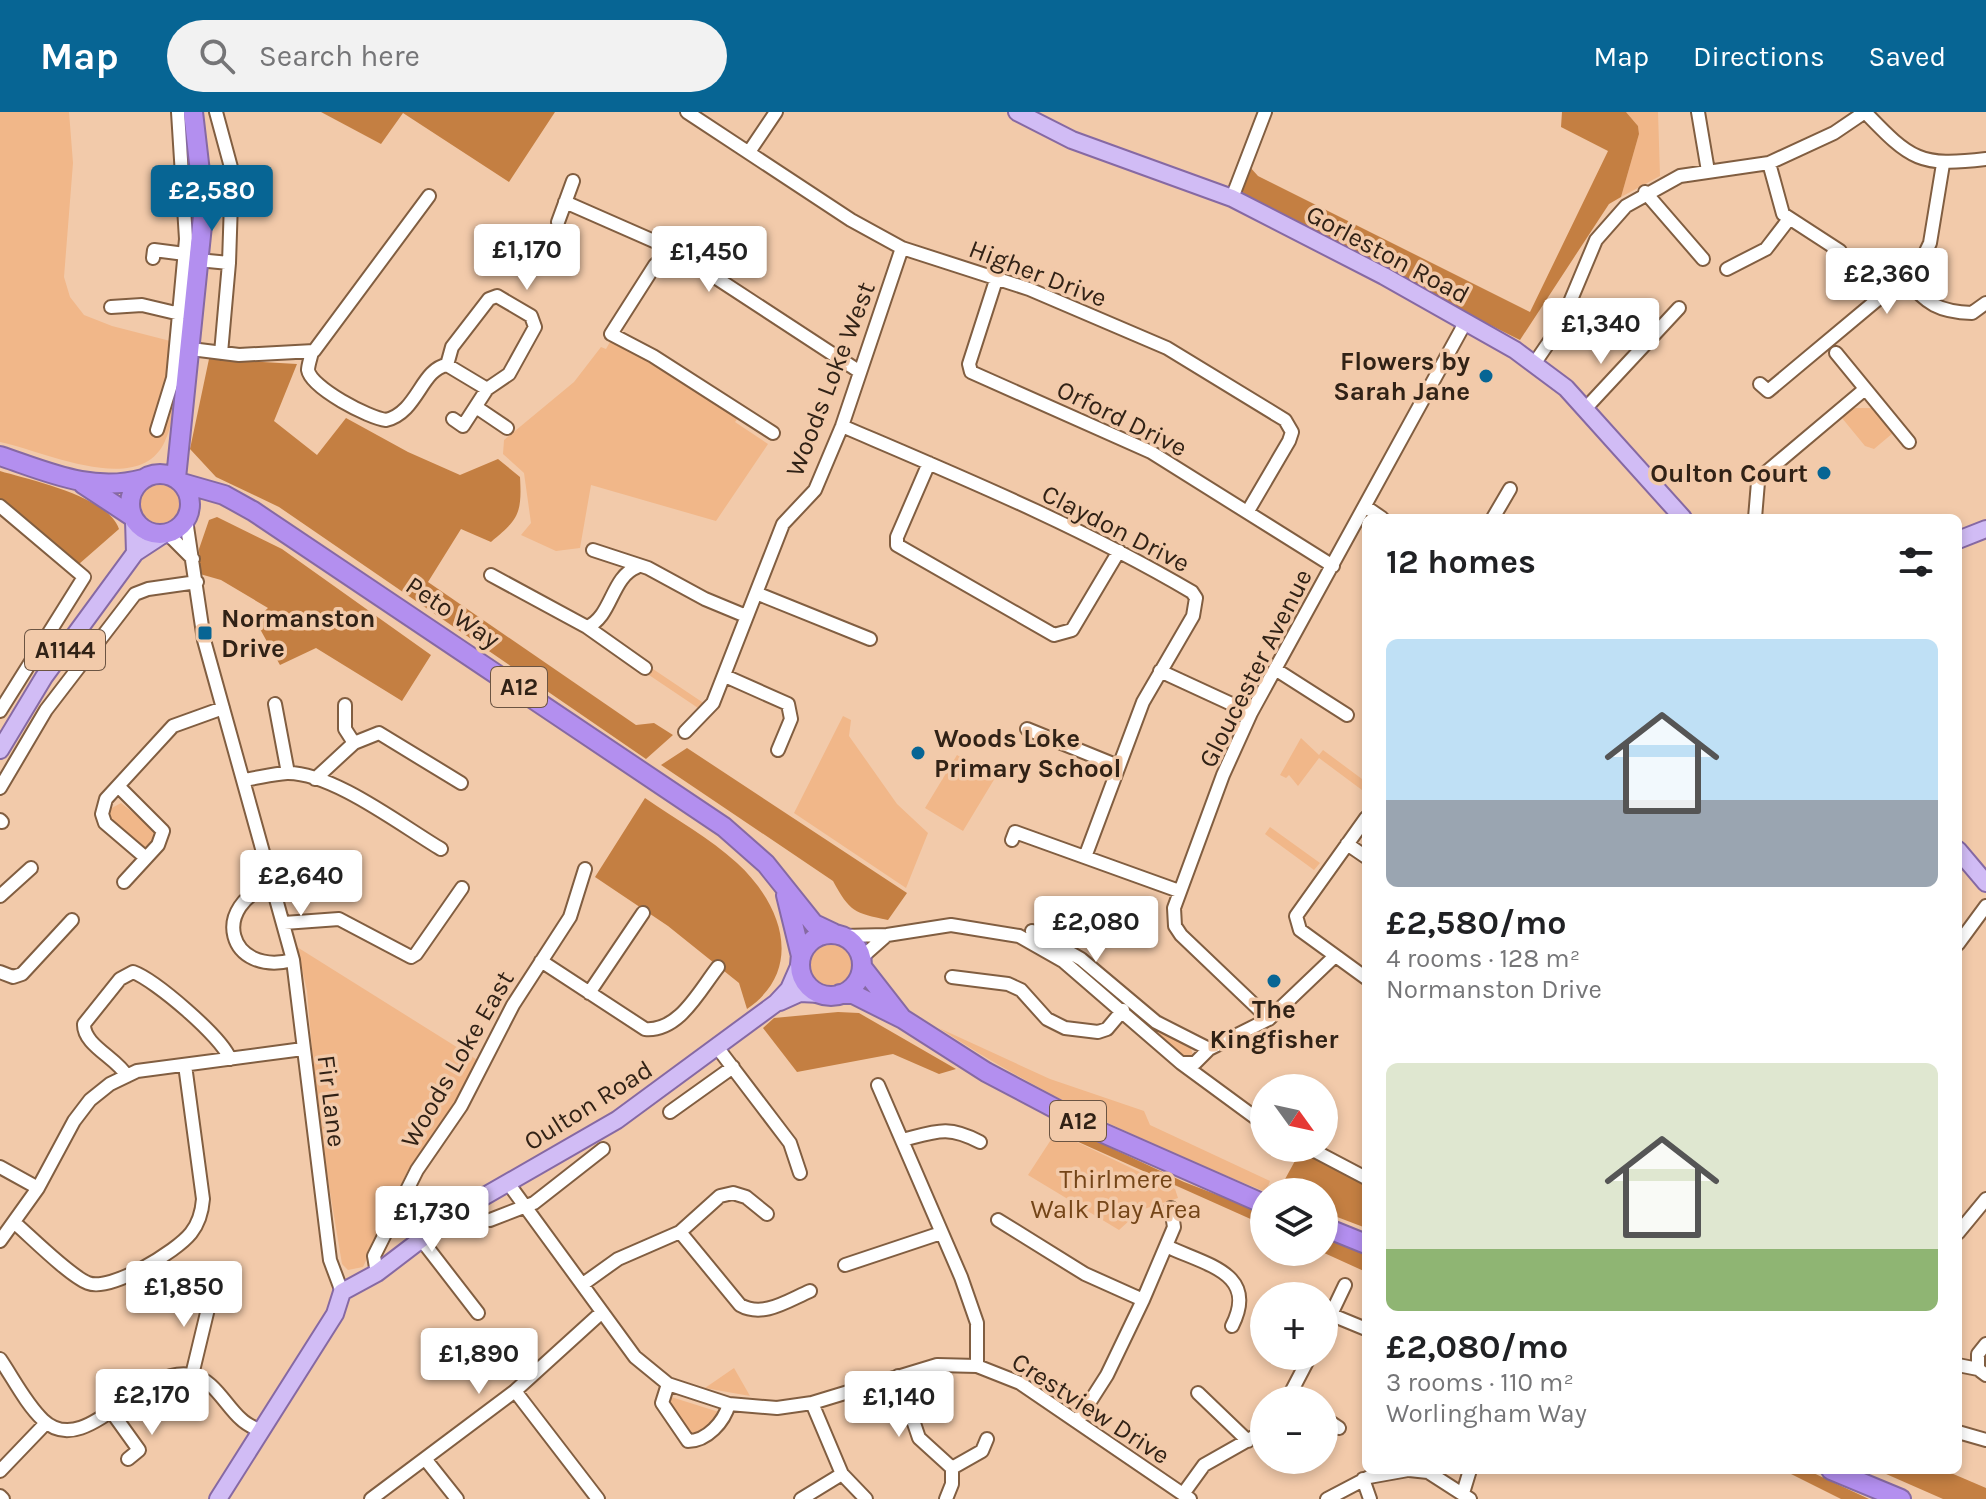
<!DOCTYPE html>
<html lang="en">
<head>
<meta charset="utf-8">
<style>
  :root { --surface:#fff; --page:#f2f2f2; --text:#202124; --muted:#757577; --accent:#076594 }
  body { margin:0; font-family:Karla,sans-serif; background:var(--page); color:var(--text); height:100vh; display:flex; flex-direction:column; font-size:30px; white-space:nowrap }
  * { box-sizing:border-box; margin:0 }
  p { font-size:26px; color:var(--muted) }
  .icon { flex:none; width:44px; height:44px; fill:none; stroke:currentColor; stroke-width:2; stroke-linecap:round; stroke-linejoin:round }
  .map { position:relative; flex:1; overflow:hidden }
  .drawer { position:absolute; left:1362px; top:402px; width:600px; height:960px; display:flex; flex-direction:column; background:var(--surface); border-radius:12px; box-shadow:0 4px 12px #0003 }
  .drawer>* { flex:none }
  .needle { width:52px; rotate:123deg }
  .fabs { position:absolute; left:1250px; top:962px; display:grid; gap:16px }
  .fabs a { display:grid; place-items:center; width:88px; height:88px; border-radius:50%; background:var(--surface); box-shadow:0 4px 12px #0003; font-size:40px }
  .price { position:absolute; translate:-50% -68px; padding:0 18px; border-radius:8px; background:#fff; color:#222; font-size:26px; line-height:52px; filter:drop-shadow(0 2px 4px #0008) }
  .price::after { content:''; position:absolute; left:50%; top:48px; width:24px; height:18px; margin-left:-12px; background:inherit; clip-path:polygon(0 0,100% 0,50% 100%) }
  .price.current { background:var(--accent); color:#fff }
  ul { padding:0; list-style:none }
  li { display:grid; align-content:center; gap:16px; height:424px; padding:0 24px }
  li span { display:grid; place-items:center; height:248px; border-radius:12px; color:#555 }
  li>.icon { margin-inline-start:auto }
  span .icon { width:144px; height:144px; fill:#fffc; stroke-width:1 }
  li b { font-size:34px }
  h2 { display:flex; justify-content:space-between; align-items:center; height:96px; padding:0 24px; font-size:34px }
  header { display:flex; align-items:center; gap:48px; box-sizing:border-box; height:112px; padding:0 40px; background:var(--accent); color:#fff }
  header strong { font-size:38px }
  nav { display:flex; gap:44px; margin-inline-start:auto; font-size:28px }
  .search { width:560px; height:72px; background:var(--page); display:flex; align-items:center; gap:20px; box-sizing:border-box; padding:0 28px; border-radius:44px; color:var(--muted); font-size:30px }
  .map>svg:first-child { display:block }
</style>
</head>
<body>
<header>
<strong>Map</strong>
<div class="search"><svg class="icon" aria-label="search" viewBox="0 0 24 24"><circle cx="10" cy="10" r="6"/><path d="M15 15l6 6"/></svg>Search here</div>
<nav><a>Map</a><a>Directions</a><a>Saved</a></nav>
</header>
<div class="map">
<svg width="1986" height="1387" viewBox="0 0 1986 1387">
  <rect width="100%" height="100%" fill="#f2caaa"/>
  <!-- green -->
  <path fill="#f1b789" d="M0,0H69L73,51L64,165L70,185L84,203L112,214L178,231C176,262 178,301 165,329C140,386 44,339 0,330Z
    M1626,0H1658L1660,64L1621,85L1639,22L1638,14Z
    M610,230L650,246L739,304L735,310L768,332L716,409L591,373L580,436L556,439L521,423L531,411L524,361L503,342L504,328L574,270L601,235L606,237Z
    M1853,296H1873L1893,321L1874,337L1865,334L1842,306Z
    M136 391a23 23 0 1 1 46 0a23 23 0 1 1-46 0Z
    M650,555L705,592L701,598L646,561Z
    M843,604L851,608L849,624L897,692L928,721L906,776L794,701Z
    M1301,626L1319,643L1323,638L1366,670V681L1319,646L1298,674L1289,663L1286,666L1280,663Z
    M957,643L995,666L963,719L925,696Z
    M121,691L157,720L158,724L145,738L109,709L108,698Z
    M1270,715L1320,751L1314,758L1265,722Z
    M806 853a25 25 0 1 1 50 0a25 25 0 1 1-50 0Z
    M297,835L479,949L457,989L409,1056L363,1155L348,1158L342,1152L318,1008L307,879Z
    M1058,836L1190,933L1193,944L1184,947L1062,844Z
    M939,916L1050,967L1144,999L1150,1013L1270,1069L1266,1080C1153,1035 1041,983 939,916Z
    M1056,1020L1175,1077L1178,1086L1141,1098L1119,1118L1028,1063Z
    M734,1256L750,1284L705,1276Z
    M668,1284L722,1301L716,1311L713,1309L699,1322L690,1324L673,1295L668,1294Z"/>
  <!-- forest -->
  <path fill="#c47f42" d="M321,0H555L509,70L403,1L381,32Z
    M1562,0H1626L1638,14L1639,22L1621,85L1609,92L1520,228L1244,90L1241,82L1249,54L1258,64L1530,200L1608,39L1561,15Z
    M209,247L297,252L274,309L317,343L346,306L408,340L460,363L498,347L520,365C522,401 519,407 491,430L461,417L428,470L636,613L654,611L673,623L646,647L279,395L216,365L190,337Z
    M0,359C30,368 108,384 119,417L79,452L0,386Z
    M217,405L282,437L431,543L402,589L316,536L280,553L255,508L268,496L221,468L200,462L199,437L209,408Z
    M687,636L907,781L888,808C854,801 850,800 833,769L661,653Z
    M645,686C675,707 710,726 737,751C782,792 805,857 747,897L739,871L668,814L595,765Z
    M838,900L859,901L956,957L939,962L893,942L797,960L763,916L774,906Z
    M1060,1012L1184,1070L1264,1101V1113L1056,1020Z
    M1302,1036L1366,1070V1116L1324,1100V1080H1278Z
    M1324,1124L1366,1141V1160L1322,1140Z
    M1783,1358H1807L1869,1387H1841Z
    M1877,1358H1944L1986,1376V1387H1943Z"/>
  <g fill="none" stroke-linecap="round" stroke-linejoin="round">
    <defs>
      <path id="minor" d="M216,0L232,59L229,151L221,241
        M687,0L851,108L902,136L1029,177L1167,236L1285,308L1292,320L1289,329L1248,399
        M1698,0L1708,59
        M1865,0C1911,48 1920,55 1986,47
        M749,40L776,0
        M1769,51L1783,102L1840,139
        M1645,80L1703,147
        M1232,86L1265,0
        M565,90L672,137L860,260
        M558,110L573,69
        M672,137L655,153L611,222L653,244L773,321
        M153,146L154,138L185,142
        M198,148L229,151
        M1727,157L1766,137L1789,107
        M997,165L969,252L971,260L1151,340L1333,454
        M1906,166C1925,192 1940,200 1972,201L1986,191
        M111,195L142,193L180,202
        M191,237L239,243L314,239L429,84
        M312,240C311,245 308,253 308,258C311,276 369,306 386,308C418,300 421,257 447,253L487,277L463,314L453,307
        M1836,241L1909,330
        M1534,252L1560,214L1596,128L1626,94L1680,64L1769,51L1834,21L1865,0
        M447,253L452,235L489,187L497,184L531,204L535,215L509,262L487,277
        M1760,272L1768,279L1920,152L1930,131L1943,52
        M476,295L507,316
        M1585,297L1679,196
        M842,314C961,365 1080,414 1192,480L1196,486L1193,504L1143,590L1085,745
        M157,318L173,266L186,127L178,0
        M929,351L897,425V433L1054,523L1072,518L1119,439
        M0,394L84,465L0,599
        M1366,395L1382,406
        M1493,406L1510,377
        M1755,406L1758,370L1764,362L1865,277
        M186,408L204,528L293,848L330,1148L342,1180
        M167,421L193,447
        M593,438L648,456L705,487L746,504
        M491,463L587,515C612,505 611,465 637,455
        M756,481L870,527
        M587,515L645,556
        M1275,557L1347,603
        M1160,559L1251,601
        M725,564L788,592L791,607L778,638
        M275,592L288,661
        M345,593V617L354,631
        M1027,617L1118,654
        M685,620L713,591L783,412L815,378L842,314L902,136
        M315,667L354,631L379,621L461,671
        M243,668C258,666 272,662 287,661C332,660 402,714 441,737
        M118,674L163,719L158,733L124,770
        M0,676L46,598L135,482L148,477L197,470
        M1366,706L1296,804L1300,818L1366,866
        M0,708L2,710
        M1012,728L1015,720L1179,779
        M1347,732L1366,745
        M146,746L105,711L102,702L106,687L173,614L223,596
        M274,771C208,793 228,865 293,848
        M0,784L31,756
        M284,811L339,807L411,845L416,842L462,776
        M1032,819L1081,847L1156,910L1209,937
        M843,824L887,823L951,813L1019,824L1063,849L1181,951L1264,1012
        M1958,832L1986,794
        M861,846L887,823
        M541,849L645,917C679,920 699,879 718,855
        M0,860L13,865L22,862L72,808
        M952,865L1008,872L1021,878L1047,907L1065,916L1098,920L1107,917L1123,898
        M589,881L643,801
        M1269,907L1181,823L1175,814L1174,796L1223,663L1251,601L1465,211
        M717,935L790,1031L800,1061
        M1182,951H1195L1209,937L1269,907L1335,844
        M127,964C117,946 83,933 84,912L120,867L133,860C155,868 222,925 230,947
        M878,973L961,1165L977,1211V1254
        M670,1000L733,955
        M903,1028C937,1019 948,1013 980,1030
        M1309,1036L1366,1066
        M0,1055L38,1076
        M508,1071L635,1245L668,1272L729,1292L777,1296L812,1291L937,1253L977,1254L1020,1271L1190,1387
        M490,1108L534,1091L603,1037
        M998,1108L1085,1162L1143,1188
        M16,1112C32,1126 70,1164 88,1171C110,1180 176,1140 191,1121C199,1111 202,1100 203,1087L185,953
        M680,1120L740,1193C763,1206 787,1189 810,1179
        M1958,1121L1986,1087
        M420,1126L478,1201
        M0,1129L38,1076L74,1009L90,988L110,972L137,959L303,937
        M1166,1134C1206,1153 1259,1161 1232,1214
        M845,1153L941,1121
        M377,1161L374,1144L417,1058L461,994L513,893L570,805L585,757
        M583,1172L618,1147L680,1120L720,1084L733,1081L746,1085L767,1102
        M1332,1203L1366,1217
        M1324,1217L1345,1173
        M1986,1232L1978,1242V1257L1986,1263
        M0,1247C13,1266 26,1292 43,1308C86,1349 140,1253 191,1263C214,1267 225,1293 241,1307C247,1313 255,1316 262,1320
        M1958,1253L1978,1257
        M192,1263L212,1180
        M898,1264L919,1326L952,1356
        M668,1272L662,1291L688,1329C707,1329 724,1310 729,1292
        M515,1279L598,1387
        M1198,1281L1248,1329
        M1287,1288L1310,1244
        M812,1291L842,1362L866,1387
        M111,1299L139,1338L128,1347
        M1324,1306L1339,1316
        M1077,1310L1107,1263L1143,1188L1174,1115L1171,1096
        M1958,1320L1986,1328
        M426,1348L457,1387
        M1409,1358L1428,1360L1470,1387
        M0,1359L46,1311
        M1363,1367L1370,1387
        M1463,1381L1470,1358
        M1183,1382L1204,1353L1264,1319
        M0,1384L3,1387
        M371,1387L515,1279L602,1200
        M801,1387L842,1362
        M946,1387L952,1372V1356L982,1339L987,1327
        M1327,1387L1369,1365L1408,1358"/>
      <path id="major" d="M1017,0L1072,28L1232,86L1384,164L1515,238L1566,276L1683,406
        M134,408L135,441
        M1958,428L1986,417
        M0,638L44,565L135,441L164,422
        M1958,738L1986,771
        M780,890L800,881L820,882
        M218,1387L335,1202L342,1180L377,1161L457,1100L617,1008L776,891L789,877L800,852"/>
      <path id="highway" d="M0,344C48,360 92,381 143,367
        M130 392a30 30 0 1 1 60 0a30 30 0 1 1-60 0Z
        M176,366L204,94L193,0
        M182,371L224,383L253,399L724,715L766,752L814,812L833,821
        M83,372L133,405
        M786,783L801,844
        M800 853a31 31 0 1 1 62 0a31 31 0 1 1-62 0Z
        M862,855L901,905
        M840,882H853L903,907L986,960L1094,1017L1264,1092
        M1324,1115L1366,1132
        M1831,1358L1901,1387"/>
    </defs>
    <!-- minor casing -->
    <use href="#minor" stroke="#815e41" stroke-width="16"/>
    <!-- major casing -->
    <use href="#major" stroke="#8669a3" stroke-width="20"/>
    <!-- highway casing -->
    <use href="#highway" stroke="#8669a3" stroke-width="22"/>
    <!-- minor -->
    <use href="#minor" stroke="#fff" stroke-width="12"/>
    <!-- major -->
    <use href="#major" stroke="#d1bcf5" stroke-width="16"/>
    <!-- highway -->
    <use href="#highway" stroke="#b38fef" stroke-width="18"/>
  </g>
  <!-- markers -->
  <g fill="#076594" stroke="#f2caaa" stroke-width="3">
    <circle cx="1486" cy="264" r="8"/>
    <circle cx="1824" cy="361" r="8"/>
    <rect x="197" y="513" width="16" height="16" rx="4"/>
    <circle cx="918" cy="641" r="8"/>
    <circle cx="1274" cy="869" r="8"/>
  </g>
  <g text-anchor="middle" stroke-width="7" stroke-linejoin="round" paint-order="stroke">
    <!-- shield labels -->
    <g fill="#f2caaa" stroke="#6b5442" stroke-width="2">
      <rect x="25" y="518" width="80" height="40" rx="6"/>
      <rect x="491" y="555" width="56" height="40" rx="6"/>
      <rect x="1050" y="989" width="56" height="40" rx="6"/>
    </g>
    <g font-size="24" font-weight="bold" fill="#312216">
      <text x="65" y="546">A1144</text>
      <text x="519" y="583">A12</text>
      <text x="1078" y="1017">A12</text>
    </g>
    <!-- street labels -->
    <g font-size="26" fill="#312216" stroke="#f2caaa">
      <text transform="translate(1388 142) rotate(28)" y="9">Gorleston Road</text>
      <text transform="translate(1038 161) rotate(21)" y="9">Higher Drive</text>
      <text transform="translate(830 267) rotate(-69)" y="9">Woods Loke West</text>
      <text transform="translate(1122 306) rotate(26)" y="9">Orford Drive</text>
      <text transform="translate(1116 416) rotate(27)" y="9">Claydon Drive</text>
      <text transform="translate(453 500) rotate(34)" y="9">Peto Way</text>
      <text transform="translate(1255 556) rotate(-63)" y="9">Gloucester Avenue</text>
      <text transform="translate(457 947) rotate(-60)" y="9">Woods Loke East</text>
      <text transform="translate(332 989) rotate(83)" y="9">Fir Lane</text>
      <text transform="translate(588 993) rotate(-32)" y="9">Oulton Road</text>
      <text transform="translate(1091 1296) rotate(33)" y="9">Crestview Drive</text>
    </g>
    <!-- poi labels -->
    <g font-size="26" font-weight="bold" fill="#312216" stroke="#f2caaa" text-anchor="end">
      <text x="1470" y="258">Flowers by<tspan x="1470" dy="30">Sarah Jane</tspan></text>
      <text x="1808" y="370">Oulton Court</text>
      <text x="221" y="515" text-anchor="start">Normanston<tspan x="221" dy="30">Drive</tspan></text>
      <text x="934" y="635" text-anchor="start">Woods Loke<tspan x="934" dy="30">Primary School</tspan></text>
      <text x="1274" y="906" text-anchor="middle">The<tspan x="1274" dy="30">Kingfisher</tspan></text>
    </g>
    <!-- park labels -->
    <g font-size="26" fill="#744518" stroke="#f2caaa">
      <text x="1116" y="1076">Thirlmere<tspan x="1116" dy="30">Walk Play Area</tspan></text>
    </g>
  </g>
</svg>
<div class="fabs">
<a><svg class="needle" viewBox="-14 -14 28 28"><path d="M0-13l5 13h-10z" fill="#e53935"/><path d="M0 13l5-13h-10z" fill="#757577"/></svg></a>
<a><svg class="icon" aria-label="layers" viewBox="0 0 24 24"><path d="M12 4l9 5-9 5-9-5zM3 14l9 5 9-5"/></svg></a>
<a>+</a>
<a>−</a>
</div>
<b class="price current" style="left:212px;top:121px">£2,580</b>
<b class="price" style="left:527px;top:180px">£1,170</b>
<b class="price" style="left:709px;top:182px">£1,450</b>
<b class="price" style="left:1887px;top:204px">£2,360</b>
<b class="price" style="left:1601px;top:254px">£1,340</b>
<b class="price" style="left:301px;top:806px">£2,640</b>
<b class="price" style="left:1096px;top:852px">£2,080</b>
<b class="price" style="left:432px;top:1142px">£1,730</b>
<b class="price" style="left:184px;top:1217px">£1,850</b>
<b class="price" style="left:479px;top:1284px">£1,890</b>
<b class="price" style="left:152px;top:1325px">£2,170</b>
<b class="price" style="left:899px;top:1327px">£1,140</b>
<section class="drawer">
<h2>12 homes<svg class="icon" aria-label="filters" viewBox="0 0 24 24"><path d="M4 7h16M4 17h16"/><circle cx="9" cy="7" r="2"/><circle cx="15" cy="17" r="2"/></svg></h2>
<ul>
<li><span style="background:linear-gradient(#bfe0f5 65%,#9aa5b1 0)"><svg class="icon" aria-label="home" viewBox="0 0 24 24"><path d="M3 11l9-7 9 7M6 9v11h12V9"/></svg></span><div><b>£2,580/mo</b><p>4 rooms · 128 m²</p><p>Normanston Drive</p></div></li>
<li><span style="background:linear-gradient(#dfe7d0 75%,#8fb573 0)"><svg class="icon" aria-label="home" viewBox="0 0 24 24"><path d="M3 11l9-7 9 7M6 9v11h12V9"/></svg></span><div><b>£2,080/mo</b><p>3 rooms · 110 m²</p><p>Worlingham Way</p></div></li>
</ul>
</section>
</div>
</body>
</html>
